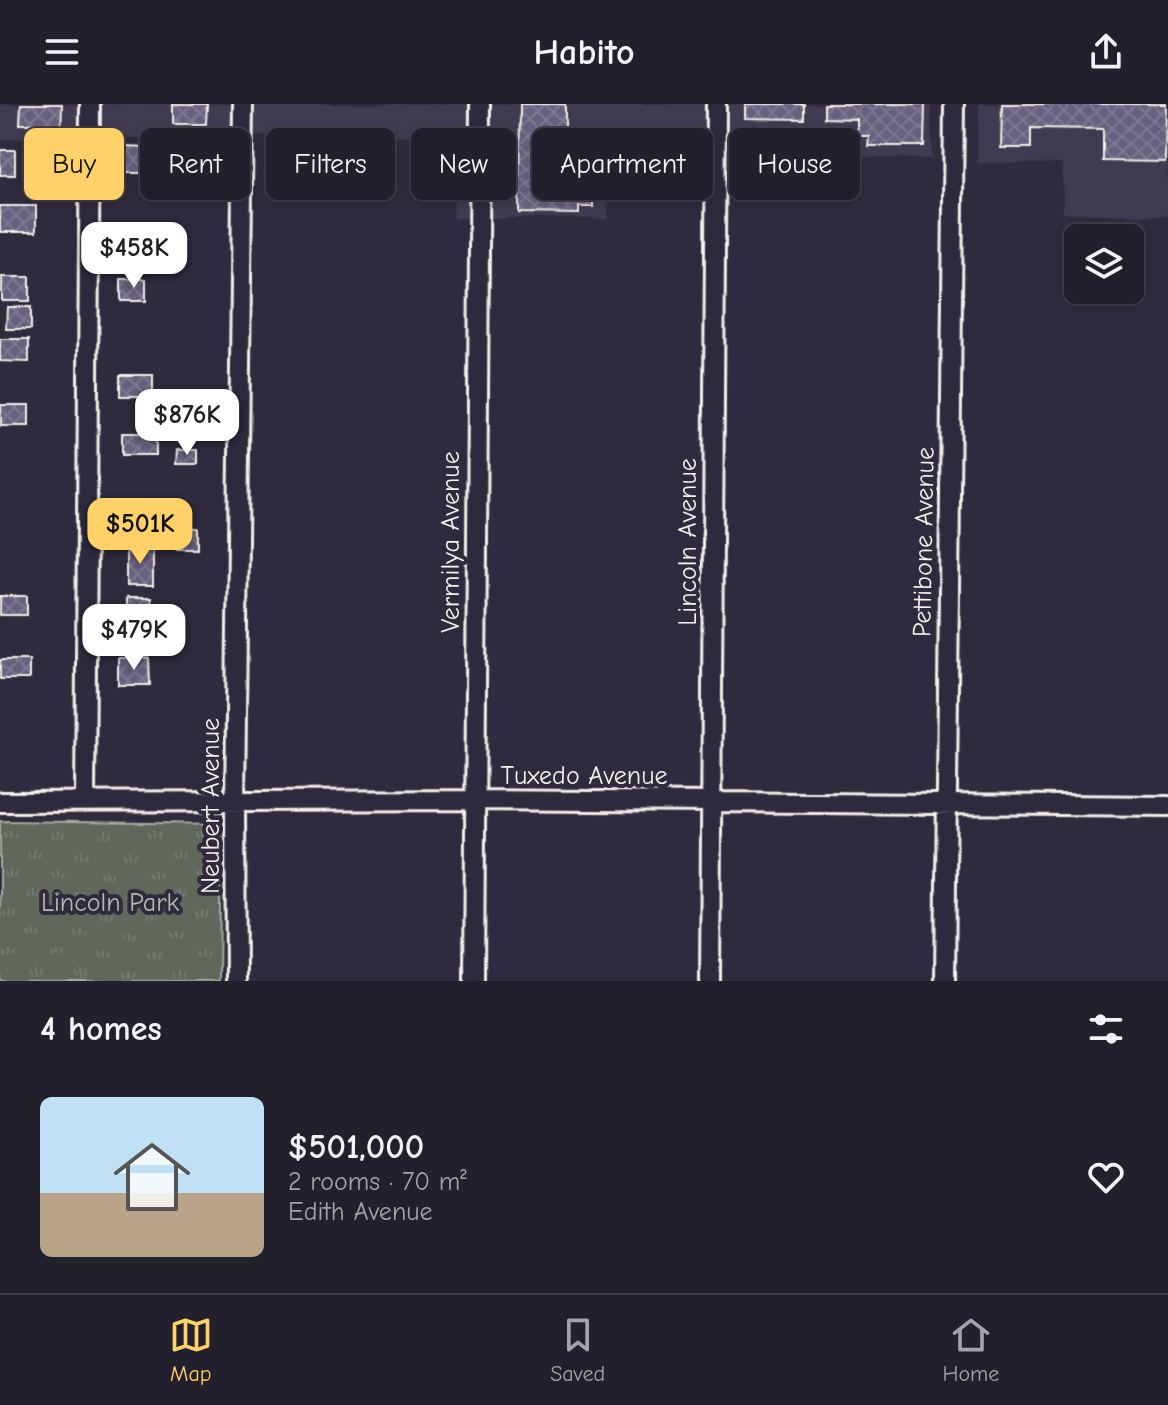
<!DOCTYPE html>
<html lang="en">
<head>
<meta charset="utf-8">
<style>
  :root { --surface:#23202e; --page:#2f2d3a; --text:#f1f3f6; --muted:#a3a3aa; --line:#403e4a; --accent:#ffd166 }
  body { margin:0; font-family:"Comic Neue",sans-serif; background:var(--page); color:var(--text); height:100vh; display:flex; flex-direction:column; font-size:30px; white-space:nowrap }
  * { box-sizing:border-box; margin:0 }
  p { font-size:26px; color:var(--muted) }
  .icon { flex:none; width:44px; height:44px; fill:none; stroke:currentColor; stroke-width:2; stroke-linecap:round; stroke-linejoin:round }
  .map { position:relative; height:877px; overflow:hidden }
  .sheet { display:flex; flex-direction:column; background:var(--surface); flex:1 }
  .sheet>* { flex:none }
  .banner { position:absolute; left:24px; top:24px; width:1120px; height:72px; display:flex; gap:16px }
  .fabs { position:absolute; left:1064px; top:120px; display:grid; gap:16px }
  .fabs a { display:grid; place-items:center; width:80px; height:80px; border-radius:12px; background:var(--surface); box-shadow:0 4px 12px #0003,0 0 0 2px var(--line); font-size:40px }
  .price { position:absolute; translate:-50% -68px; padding:0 18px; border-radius:16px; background:#fff; color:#222; font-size:26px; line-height:52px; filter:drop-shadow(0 2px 4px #0008) }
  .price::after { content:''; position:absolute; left:50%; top:48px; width:24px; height:18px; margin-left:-12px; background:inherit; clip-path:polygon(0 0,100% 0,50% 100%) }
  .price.current { background:var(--accent); color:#111 }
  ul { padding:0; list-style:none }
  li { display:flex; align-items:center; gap:24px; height:200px; padding:0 40px }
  li span { display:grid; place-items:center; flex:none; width:224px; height:160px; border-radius:12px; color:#555 }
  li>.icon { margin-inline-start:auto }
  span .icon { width:96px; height:96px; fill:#fffc; stroke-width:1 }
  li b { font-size:34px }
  h2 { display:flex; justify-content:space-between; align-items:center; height:96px; padding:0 40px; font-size:34px }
  .tag { padding:0 28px; border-radius:12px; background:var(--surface); box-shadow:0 4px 12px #0003,0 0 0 2px var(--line); font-size:28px; line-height:72px }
  .tag.current { background:var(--accent); color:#111 }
  header { display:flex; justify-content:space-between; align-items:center; height:104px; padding:0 40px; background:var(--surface); font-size:36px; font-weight:800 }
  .dock { display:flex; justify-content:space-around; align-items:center; height:112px; border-top:2px solid var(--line); background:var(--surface); font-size:22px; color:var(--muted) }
  .dock a { display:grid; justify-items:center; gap:4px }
  .dock .current { color:var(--accent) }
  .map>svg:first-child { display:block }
</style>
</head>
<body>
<header><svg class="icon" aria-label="menu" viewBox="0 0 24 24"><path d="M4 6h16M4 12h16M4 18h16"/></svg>Habito<svg class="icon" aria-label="share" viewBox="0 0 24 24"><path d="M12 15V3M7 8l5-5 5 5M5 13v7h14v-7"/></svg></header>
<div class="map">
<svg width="1168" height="877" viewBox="0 0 1168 877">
  <defs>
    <pattern id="grass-tufts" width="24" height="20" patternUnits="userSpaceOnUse" patternTransform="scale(2)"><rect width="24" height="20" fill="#5e675a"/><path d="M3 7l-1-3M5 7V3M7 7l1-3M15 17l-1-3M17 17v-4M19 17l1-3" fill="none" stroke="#767d72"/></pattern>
    <pattern id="building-cross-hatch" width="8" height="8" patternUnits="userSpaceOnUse" patternTransform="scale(2)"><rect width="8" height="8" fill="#68617f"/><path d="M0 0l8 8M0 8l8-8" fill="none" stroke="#7e7891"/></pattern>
  </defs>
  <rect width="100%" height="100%" fill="#2f2a3d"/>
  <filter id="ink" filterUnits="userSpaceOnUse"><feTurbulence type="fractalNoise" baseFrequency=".0125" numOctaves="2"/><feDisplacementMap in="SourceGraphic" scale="16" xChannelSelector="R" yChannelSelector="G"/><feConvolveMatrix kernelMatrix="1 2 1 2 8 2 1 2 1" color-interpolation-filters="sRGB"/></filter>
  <g filter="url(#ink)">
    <!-- built -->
    <path fill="#403a51" d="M0,0H931L932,55L853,53L611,55L608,115L453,114L455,31L0,35Z
      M979,0H1167L1168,112L1063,109L1062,60L977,59Z"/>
    <!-- grass -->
    <path fill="url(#grass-tufts)" stroke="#a9aca1" stroke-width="2" d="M0,717L221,720L219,877H0Z"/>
    <!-- building -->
    <path fill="url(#building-cross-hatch)" stroke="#f4f1e8" stroke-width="2" d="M21,0H62L61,32H34V20H20Z
      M173,0H207L206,20H173Z
      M520,0H565V71H593V103H579V110L519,109Z
      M745,0H804V15L745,14Z
      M824,0H925L924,42H868L869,32H857V15L824,14Z
      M1002,0H1166L1165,58L1103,57V25L1031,24V44H1001Z
      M124,42L150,43V69H124Z
      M0,46H15V71H0Z
      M0,102H36V128H0Z
      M2,173H30V197H2Z
      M121,175H146V197H121Z
      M7,203H31V225H6Z
      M0,235H29V258L0,257Z
      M120,271H153V292H120Z
      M1,301H29V322H1Z
      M122,329H156V351H122Z
      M177,346H198V360H176Z
      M176,424H198V445H176Z
      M126,443H153V482H126Z
      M0,492H27V511H0Z
      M126,494H151V525H126Z
      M118,554H149L150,581H118Z
      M0,556H29V575H0Z"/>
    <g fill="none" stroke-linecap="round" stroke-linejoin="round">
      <defs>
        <path id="street" d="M0,698L475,696L1168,702
          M85,698L90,0
          M236,877L235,698L243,0
          M474,877L480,0
          M710,877L716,0
          M945,877L954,0"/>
      </defs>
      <!-- street casing -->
      <use href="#street" stroke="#f4f1e8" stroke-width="24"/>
      <!-- street -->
      <use href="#street" stroke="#2f2a3d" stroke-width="18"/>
    </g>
  </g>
  <g text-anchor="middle" stroke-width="8" stroke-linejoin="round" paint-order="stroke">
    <!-- street labels -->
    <g font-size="26" fill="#f4f1e8" stroke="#2f2a3d">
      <text transform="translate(450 438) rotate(-90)" y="9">Vermilya Avenue</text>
      <text transform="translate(687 438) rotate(-90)" y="9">Lincoln Avenue</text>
      <text transform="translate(923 438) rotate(-89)" y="9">Pettibone Avenue</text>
      <text x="584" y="680">Tuxedo Avenue</text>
      <text transform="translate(210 702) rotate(-90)" y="9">Neubert Avenue</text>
    </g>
    <!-- park labels -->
    <g font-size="26" fill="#b8baaf" stroke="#2f2a3d">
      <text x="110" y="807">Lincoln Park</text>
    </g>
  </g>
</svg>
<div class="fabs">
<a><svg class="icon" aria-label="layers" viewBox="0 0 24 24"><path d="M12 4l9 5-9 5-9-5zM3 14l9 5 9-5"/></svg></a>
</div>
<b class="price" style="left:134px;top:186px">$458K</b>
<b class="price" style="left:187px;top:353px">$876K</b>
<b class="price current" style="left:140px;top:462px">$501K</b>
<b class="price" style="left:134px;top:568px">$479K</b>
<div class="banner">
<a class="tag current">Buy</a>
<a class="tag">Rent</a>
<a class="tag">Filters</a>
<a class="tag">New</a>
<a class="tag">Apartment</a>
<a class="tag">House</a>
</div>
</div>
<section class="sheet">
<h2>4 homes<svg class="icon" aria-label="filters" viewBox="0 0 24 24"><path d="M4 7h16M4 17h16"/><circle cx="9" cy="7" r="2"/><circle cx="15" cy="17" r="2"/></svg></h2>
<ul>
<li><span style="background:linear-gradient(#bfe0f5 60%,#b9a48a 0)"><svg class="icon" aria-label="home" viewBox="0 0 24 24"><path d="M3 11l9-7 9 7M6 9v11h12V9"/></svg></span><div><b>$501,000</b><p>2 rooms · 70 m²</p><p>Edith Avenue</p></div><svg class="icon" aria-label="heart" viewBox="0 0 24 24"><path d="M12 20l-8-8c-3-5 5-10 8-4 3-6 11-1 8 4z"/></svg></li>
</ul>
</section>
<nav class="dock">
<a class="current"><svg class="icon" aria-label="map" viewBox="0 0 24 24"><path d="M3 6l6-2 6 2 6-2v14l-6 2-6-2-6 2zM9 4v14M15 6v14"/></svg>Map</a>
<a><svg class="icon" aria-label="saved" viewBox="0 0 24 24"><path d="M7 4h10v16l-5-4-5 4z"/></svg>Saved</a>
<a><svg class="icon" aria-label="home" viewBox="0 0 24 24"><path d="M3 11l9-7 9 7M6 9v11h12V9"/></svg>Home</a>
</nav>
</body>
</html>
